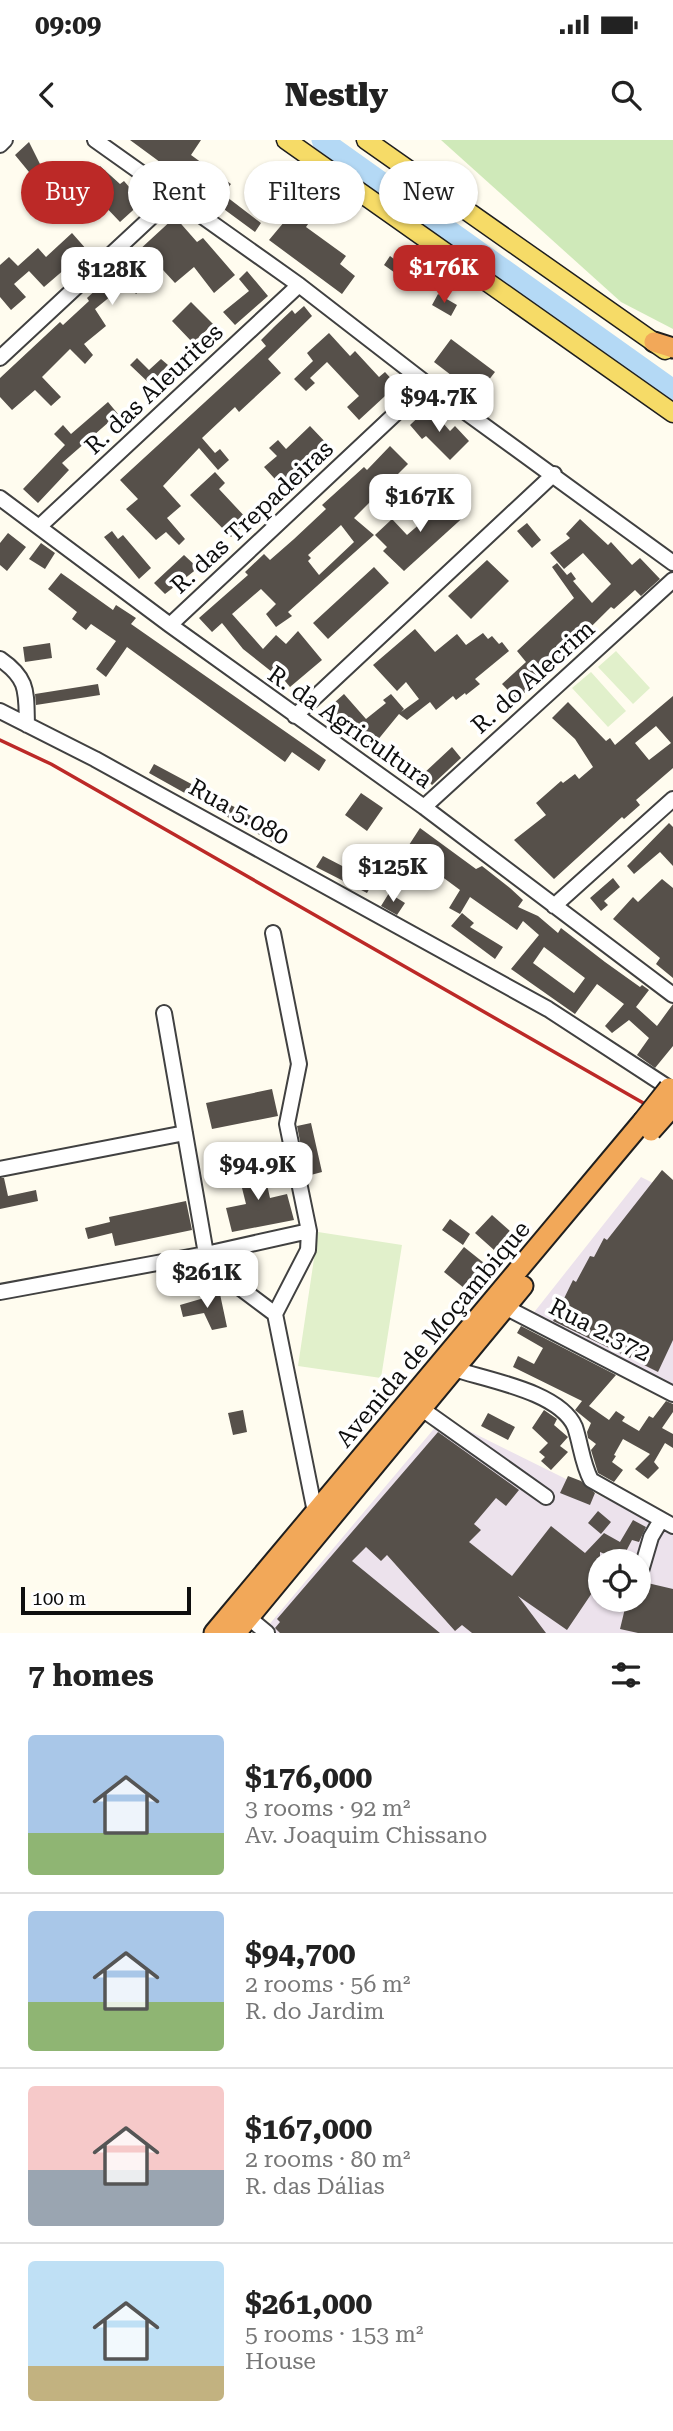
<!DOCTYPE html>
<html lang="en">
<head>
<meta charset="utf-8">
<style>
  :root { --surface:#fff; --page:#f2f2f2; --text:#222; --muted:#767676; --line:#e0e0e0; --accent:#bc2927 }
  body { margin:0; font-family:"Roboto Serif",serif; background:var(--page); color:var(--text); height:100vh; display:flex; flex-direction:column; font-size:26px; white-space:nowrap }
  * { box-sizing:border-box; margin:0 }
  p { font-size:23px; color:var(--muted) }
  .icon { flex:none; width:38px; height:38px; fill:none; stroke:currentColor; stroke-width:2; stroke-linecap:round; stroke-linejoin:round }
  .map { position:relative; height:1493px; overflow:hidden }
  .side { display:flex; flex-direction:column; background:var(--surface); flex:1 }
  .side>* { flex:none }
  .hud { position:absolute; left:21px; top:21px; width:632px; height:63px; display:flex; gap:14px }
  .fabs { position:absolute; left:588px; top:1409px; display:grid; gap:14px }
  .fabs a { display:grid; place-items:center; width:63px; height:63px; border-radius:50%; background:var(--surface); box-shadow:0 2px 5px #0004; font-size:35px }
  .scale { position:absolute; left:21px; bottom:18px; width:170px; box-sizing:border-box; padding-left:7px; border:4px solid #0e0e0e; border-top:0; font-size:19px; line-height:24px; white-space:nowrap; color:#0e0e0e; -webkit-text-stroke:5px #fff; paint-order:stroke }
  .price { position:absolute; translate:-50% -60px; padding:0 16px; border-radius:14px; background:#fff; color:#222; font-size:23px; line-height:46px; filter:drop-shadow(0 2px 4px #0008) }
  .price::after { content:''; position:absolute; left:50%; top:42px; width:21px; height:16px; margin-left:-10px; background:inherit; clip-path:polygon(0 0,100% 0,50% 100%) }
  .price.current { background:var(--accent); color:#fff }
  ul { padding:0; list-style:none }
  li { display:flex; align-items:center; gap:21px; height:175px; padding:0 28px }
  li+li { border-top:2px solid var(--line) }
  li span { display:grid; place-items:center; flex:none; width:196px; height:140px; border-radius:7px; color:#555 }
  li>.icon { margin-inline-start:auto }
  span .icon { width:84px; height:84px; fill:#fffc; stroke-width:1 }
  li b { font-size:30px }
  h2 { display:flex; justify-content:space-between; align-items:center; height:84px; padding:0 28px; font-size:30px }
  .tag { padding:0 24px; border-radius:32px; background:var(--surface); box-shadow:0 2px 5px #0004; font-size:24px; line-height:63px }
  .tag.current { background:var(--accent); color:#fff }
  .status { display:flex; justify-content:space-between; align-items:center; height:49px; padding:0 35px; background:var(--surface); direction:ltr }
  .status svg { height:19px; fill:currentColor }
  header { display:flex; justify-content:space-between; align-items:center; height:91px; padding:0 28px; background:var(--surface); font-size:32px; font-weight:800 }
  .map>svg:first-child { display:block }
</style>
</head>
<body>
<div class="status"><b>09:09</b><svg viewBox="0 0 49 12"><path d="M0 12V9h3v3zM5 12V6h3v6zM10 12V3h3v9zM15 12V0h3v12zM26 1h20v11H26zM47 4h2v5h-2z"/></svg></div>
<header><svg class="icon" aria-label="back" viewBox="0 0 24 24"><path d="M15 5l-7 7 7 7"/></svg>Nestly<svg class="icon" aria-label="search" viewBox="0 0 24 24"><circle cx="10" cy="10" r="6"/><path d="M15 15l6 6"/></svg></header>
<div class="map">
<svg width="673" height="1493" viewBox="0 0 673 1493">
  <rect width="100%" height="100%" fill="#fffcef"/>
  <!-- industrial -->
  <path fill="#ece2ec" fill-rule="evenodd" d="M641,1037L673,1053V1251L528,1180Z
    M443,1278L673,1392V1493H262ZM600,1421H639V1460H600Z"/>
  <!-- green -->
  <path fill="#cfe9b9" d="M441,0H673V189L621,162Z"/>
  <!-- pitch -->
  <path fill="#e1f0cb" d="M616,511L650,548L633,564L598,527Z
    M591,532L626,571L608,587L572,548Z
    M318,1092L402,1105L381,1238L298,1226Z"/>
  <g fill="none" stroke-linecap="round" stroke-linejoin="round">
    <!-- river -->
    <path stroke="#b4d9f5" stroke-width="21" d="M322,0L673,250"/>
  </g>
  <!-- building -->
  <path fill="#56504a" fill-rule="evenodd" d="M130,0H201L191,15L231,44L223,54L261,83L255,92Z
    M29,2L45,34L52,28L68,46L52,60L15,15Z
    M100,26L120,44L124,41L142,62L120,82L82,42Z
    M300,63L315,74L306,87L346,116L340,124L355,136L342,154L269,100Z
    M175,77L197,102L203,98L235,135L214,153L194,127L175,143L163,130L136,154L127,143L95,169L106,186L84,204L93,215L85,224L70,209L42,237L61,257L51,266L35,250L12,270L0,257V238L60,182L63,185L89,161L87,158Z
    M72,93L87,110L44,147L29,131L14,144L26,157L11,170L0,157V125L9,117L18,126L38,108L46,117Z
    M390,116L411,132L405,140L384,125Z
    M247,131L268,156L235,185L223,172L249,151L239,139Z
    M438,154L457,165L451,176L432,165Z
    M191,162L213,184L193,203L172,181Z
    M304,166L312,176L268,219L281,233L239,272L235,267L202,298L215,313L220,309L229,320L218,330L199,308L163,346L181,366L167,378L185,399L179,405L166,392L156,400L126,369L138,359L120,340L266,206L261,200L274,187L292,170L295,174Z
    M329,193L350,216L355,211L379,237L385,232L397,245L359,280L347,267L359,256L327,222L310,238L315,243L306,251L294,239L313,221L307,213Z
    M451,199L495,232L477,255L434,222Z
    M137,218L149,230L161,219L168,225L150,244L130,225Z
    M108,262L118,274L62,323L69,330L38,363L23,349L65,305L54,294L63,285L71,294Z
    M429,267L450,291L455,286L469,301L450,320L426,296L422,299L410,285Z
    M310,286L330,307L284,349L264,327L277,316L269,308L278,300L286,309Z
    M390,306L408,324L354,378L374,395L288,472L292,476L276,487L266,474L276,464L261,449L232,474L263,509L276,495L286,504L298,491L322,520L290,547L275,529L272,532L243,509L222,483L212,492L199,478L248,435L245,432L264,414L270,420L294,399L326,369L322,365L364,327L367,330ZM341,385L354,402L319,435L308,421L311,418L308,415Z
    M215,332L225,343L219,349L248,380L231,397L190,355Z
    M411,346L419,354L399,373L392,366Z
    M452,356L468,373L404,431L383,411L387,407L375,395L392,379L407,395Z
    M580,379L608,405L611,402L632,425L640,418L660,439L641,456L635,450L614,469L611,467L517,560L502,544L526,522L517,511L574,458L552,427L557,423L567,435L571,432L576,439L573,441L592,463L611,444L583,413L564,429L550,413L570,398L566,394Z
    M527,383L541,400L532,408L517,391Z
    M112,391L118,399L123,395L151,428L139,439L104,397Z
    M8,393L26,407L7,431L0,425V403Z
    M41,403L55,413L45,429L29,419Z
    M184,415L198,428L165,454L154,443Z
    M487,420L509,441L471,479L448,456Z
    M374,427L389,443L328,499L313,483Z
    M61,433L113,470L116,465L136,478L131,484L326,620L319,631L292,612L285,622L127,507L106,537L96,529L116,501L91,484L86,490L72,479L77,472L48,449Z
    M415,489L435,512L457,494L466,505L483,493L488,499L492,496L499,504L502,502L509,511L475,539L480,544L466,555L465,553L456,560L453,556L436,570L430,562L407,580L399,574L372,607L345,581L339,586L325,571L344,554L366,579L386,563L383,560L391,554L404,569L401,572L419,559L406,542L397,551L373,525Z
    M50,503L52,518L25,522L23,507Z
    M98,544L100,555L36,565L35,554Z
    M673,556V628L636,660L640,665L624,679L622,677L554,739L514,700L546,675L536,663L561,641L563,643L575,634L579,639L593,627L575,599L552,578L568,562L606,601L610,598L615,605ZM656,586L671,603L649,620L635,603Z
    M452,607L461,618L432,645L422,635Z
    M154,624L287,695L281,707L149,633Z
    M361,653L383,668L367,691L345,675Z
    M669,683L673,687V726L660,712L634,734L627,726Z
    M420,688L476,729L482,726L510,748L523,760L518,767L538,776L558,793L561,788L605,822L640,847L642,845L649,850L636,867L657,886L673,864V906L655,928L637,915L649,898L629,880L612,893L605,886L624,864L597,844L575,874L511,829L539,795L523,781L517,790L470,757L460,774L449,768L460,750L433,730L438,725L409,705ZM544,807L585,838L574,853L533,823Z
    M323,716L373,742L367,753L316,727Z
    M613,738L620,747L604,761L608,765L601,771L590,758Z
    M662,739L673,748V838L656,824L660,818L613,779L633,757L638,762Z
    M389,753L405,763L397,775L381,766Z
    M462,773L474,783L470,787L503,807L495,819L451,786Z
    M272,949L278,976L212,989L206,963Z
    M311,983L322,1032L307,1036L297,986Z
    M262,1022L270,1058L287,1054L294,1080L232,1092L226,1068L246,1064L237,1028Z
    M662,1030L673,1040V1200L658,1232L642,1224L648,1214L640,1207L630,1218L553,1181L573,1140L576,1142L590,1116L594,1117L604,1098L607,1100Z
    M0,1038H4L8,1056L36,1050L38,1061L0,1069Z
    M186,1061L192,1090L115,1106L112,1093L88,1099L85,1088L110,1082L109,1077Z
    M492,1075L511,1092L494,1110L475,1093Z
    M450,1079L470,1094L463,1105L442,1090Z
    M464,1107L484,1123L464,1148L444,1132Z
    M212,1151L213,1156L220,1154L227,1187L212,1190L204,1173L183,1177L180,1165L204,1158L203,1153Z
    M521,1186L616,1235L589,1266L609,1280L616,1271L625,1277L622,1281L639,1291L649,1276L653,1278L666,1261L673,1264V1272L662,1288L673,1294V1308L665,1303L654,1322L659,1328L648,1339L635,1329L650,1314L623,1299L614,1315L616,1316L612,1322L623,1330L614,1342L598,1333L591,1310L596,1304L588,1298L587,1292L591,1283L575,1270L582,1261L513,1227L518,1216L534,1224L543,1208L517,1193Z
    M243,1270L247,1292L233,1295L228,1273Z
    M544,1270L557,1279L554,1285L568,1297L560,1306L568,1312L551,1330L541,1321L545,1317L539,1312L548,1303L532,1288Z
    M488,1273L515,1287L508,1300L481,1286Z
    M438,1292L519,1350L506,1366L496,1358L474,1384L481,1390L469,1402L512,1436L551,1386L585,1413L604,1393L620,1402L633,1380L646,1387L639,1402L632,1400L621,1421L600,1412V1450L596,1447L567,1490L518,1456L546,1493H472L462,1485L455,1491L387,1415L381,1421L366,1407L352,1421L440,1493H280L275,1488L280,1482L277,1479Z
    M568,1336L581,1341L595,1353L590,1365L560,1353Z
    M598,1371L611,1382L601,1394L588,1383Z
    M639,1441L673,1449V1493H638L620,1489L627,1460H639Z"/>
  <g fill="none" stroke-linecap="round" stroke-linejoin="round">
    <defs>
      <path id="minor" d="M95,0L299,145L427,244L673,423
        M0,5L5,0
        M0,218L174,56
        M0,358L170,485L424,667L673,855
        M40,386L299,145
        M170,485L427,244
        M0,519C29,539 26,552 27,585
        M0,571L95,619L548,869L669,948
        M295,576L554,334
        M424,667L673,440
        M554,766L673,659
        M273,793L299,924L287,984L309,1091L308,1110L275,1174L315,1372
        M164,873L206,1114L219,1132L275,1174
        M0,1029L185,993
        M0,1152L206,1114L309,1091
        M505,1167L673,1254
        M454,1229C488,1240 560,1252 575,1287C581,1305 582,1323 591,1340L673,1386
        M422,1269L546,1357
        M641,1431L651,1397L661,1380
        M249,1478L267,1493"/>
      <path id="major" d="M286,0L673,273
        M366,0L665,210"/>
      <path id="highway" d="M654,202L673,208
        M214,1493L643,981
        M236,1493L523,1146"/>
    </defs>
    <!-- minor casing -->
    <use href="#minor" stroke="#414141" stroke-width="18"/>
    <!-- major casing -->
    <use href="#major" stroke="#1f1f1f" stroke-width="21"/>
    <!-- highway casing -->
    <use href="#highway" stroke="#1f1f1f" stroke-width="23"/>
    <!-- minor -->
    <use href="#minor" stroke="#fff" stroke-width="14"/>
    <!-- major -->
    <use href="#major" stroke="#f6db67" stroke-width="18"/>
    <!-- highway -->
    <use href="#highway" stroke="#f2a859" stroke-width="19"/>
    <!-- rail -->
    <path stroke="#bc2927" stroke-width="3.5" d="M0,600L51,624L673,980"/>
    <defs>
      <path id="highway-bridge" d="M643,981L669,948
        M651,991L673,966"/>
    </defs>
    <!-- highway-bridge casing -->
    <use href="#highway-bridge" stroke="#1f1f1f" stroke-width="23" stroke-linecap="butt"/>
    <!-- highway-bridge -->
    <use href="#highway-bridge" stroke="#f2a859" stroke-width="19"/>
  </g>
  <g text-anchor="middle" stroke-width="7" stroke-linejoin="round" paint-order="stroke">
    <!-- street labels -->
    <g font-size="24" fill="#0e0e0e" stroke="#fff">
      <text transform="translate(154 249) rotate(-43)" y="8">R. das Aleurites</text>
      <text transform="translate(252 377) rotate(-43)" y="8">R. das Trepadeiras</text>
      <text transform="translate(533 537) rotate(-42)" y="8">R. do Alecrim</text>
      <text transform="translate(350 587) rotate(35)" y="8">R. da Agricultura</text>
      <text transform="translate(239 672) rotate(29)" y="8">Rua 5.080</text>
      <text transform="translate(600 1190) rotate(27)" y="8">Rua 2.372</text>
      <text transform="translate(433 1194) rotate(-50)" y="8">Avenida de Moçambique</text>
    </g>
  </g>
</svg>
<div class="fabs">
<a><svg class="icon" aria-label="locate" viewBox="0 0 24 24"><circle cx="12" cy="12" r="6"/><path d="M12 2v4M12 18v4M2 12h4M18 12h4"/></svg></a>
</div>
<div class="scale">100 m</div>
<b class="price current" style="left:444px;top:165px">$176K</b>
<b class="price" style="left:112px;top:167px">$128K</b>
<b class="price" style="left:439px;top:294px">$94.7K</b>
<b class="price" style="left:420px;top:394px">$167K</b>
<b class="price" style="left:393px;top:764px">$125K</b>
<b class="price" style="left:258px;top:1062px">$94.9K</b>
<b class="price" style="left:207px;top:1170px">$261K</b>
<div class="hud">
<a class="tag current">Buy</a>
<a class="tag">Rent</a>
<a class="tag">Filters</a>
<a class="tag">New</a>
</div>
</div>
<section class="side">
<h2>7 homes<svg class="icon" aria-label="filters" viewBox="0 0 24 24"><path d="M4 7h16M4 17h16"/><circle cx="9" cy="7" r="2"/><circle cx="15" cy="17" r="2"/></svg></h2>
<ul>
<li><span style="background:linear-gradient(#a9c7e8 70%,#8fb573 0)"><svg class="icon" aria-label="home" viewBox="0 0 24 24"><path d="M3 11l9-7 9 7M6 9v11h12V9"/></svg></span><div><b>$176,000</b><p>3 rooms · 92 m²</p><p>Av. Joaquim Chissano</p></div></li>
<li><span style="background:linear-gradient(#a9c7e8 65%,#8fb573 0)"><svg class="icon" aria-label="home" viewBox="0 0 24 24"><path d="M3 11l9-7 9 7M6 9v11h12V9"/></svg></span><div><b>$94,700</b><p>2 rooms · 56 m²</p><p>R. do Jardim</p></div></li>
<li><span style="background:linear-gradient(#f6c9c9 60%,#9aa5b1 0)"><svg class="icon" aria-label="home" viewBox="0 0 24 24"><path d="M3 11l9-7 9 7M6 9v11h12V9"/></svg></span><div><b>$167,000</b><p>2 rooms · 80 m²</p><p>R. das Dálias</p></div></li>
<li><span style="background:linear-gradient(#bfe0f5 75%,#c2b280 0)"><svg class="icon" aria-label="home" viewBox="0 0 24 24"><path d="M3 11l9-7 9 7M6 9v11h12V9"/></svg></span><div><b>$261,000</b><p>5 rooms · 153 m²</p><p>House</p></div></li>
</ul>
</section>
</body>
</html>
